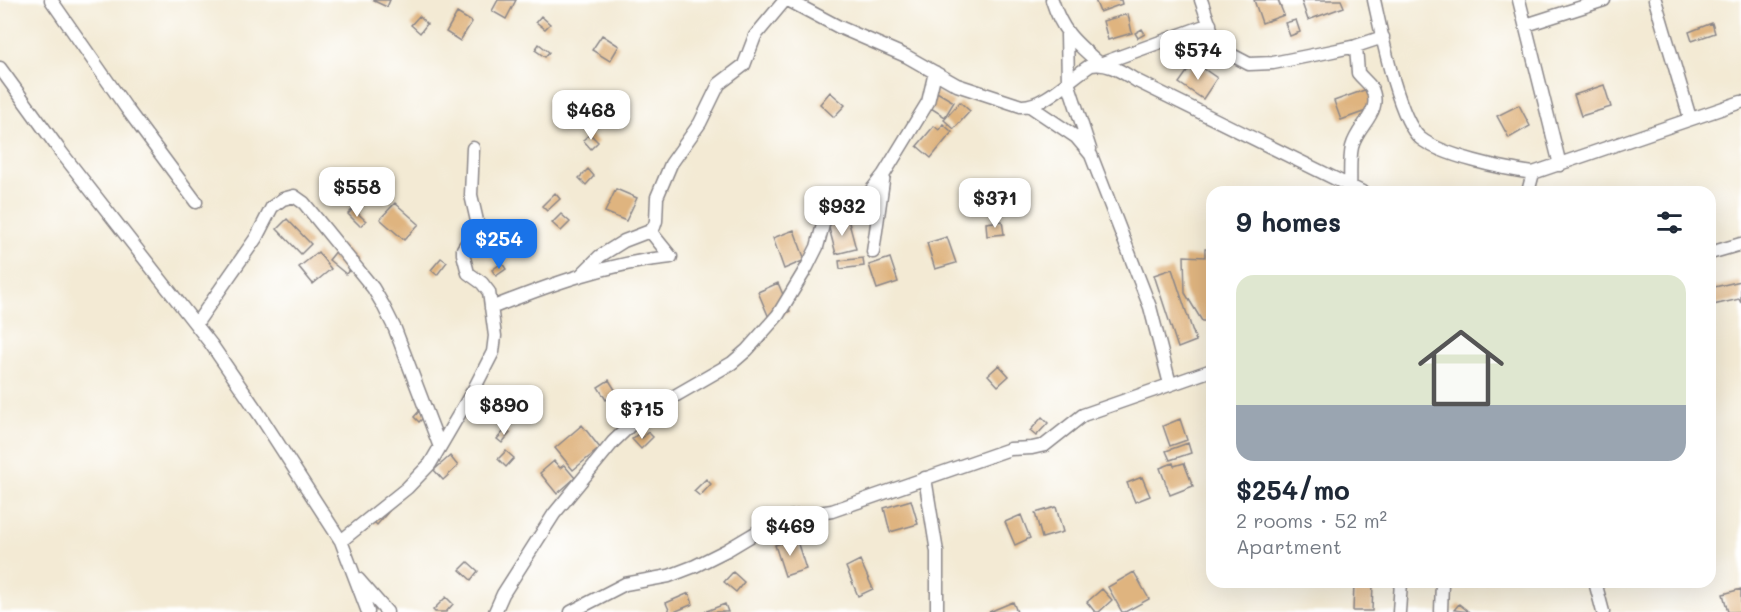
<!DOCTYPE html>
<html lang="en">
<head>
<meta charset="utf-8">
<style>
  :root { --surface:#fff; --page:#f6f6f7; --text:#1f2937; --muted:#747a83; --accent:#1a73e8 }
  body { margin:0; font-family:Mali,sans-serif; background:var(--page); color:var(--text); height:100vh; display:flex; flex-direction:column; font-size:22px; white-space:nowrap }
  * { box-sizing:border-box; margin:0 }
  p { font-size:20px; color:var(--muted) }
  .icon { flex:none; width:33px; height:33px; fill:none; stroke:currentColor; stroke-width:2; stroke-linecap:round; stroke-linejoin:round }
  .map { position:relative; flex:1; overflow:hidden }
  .drawer { position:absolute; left:1206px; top:186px; width:510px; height:402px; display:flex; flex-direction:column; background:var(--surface); border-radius:18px; box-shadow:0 6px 24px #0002 }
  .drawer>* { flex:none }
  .price { position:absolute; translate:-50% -51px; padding:0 14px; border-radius:12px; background:#fff; color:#222; font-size:20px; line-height:39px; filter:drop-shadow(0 2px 3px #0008) }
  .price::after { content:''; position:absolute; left:50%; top:36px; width:18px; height:14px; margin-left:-9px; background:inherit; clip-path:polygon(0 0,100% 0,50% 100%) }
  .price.on { background:var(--accent); color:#fff }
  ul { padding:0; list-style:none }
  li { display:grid; align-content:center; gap:12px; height:318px; padding:0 30px }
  li span { display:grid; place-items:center; height:186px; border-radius:18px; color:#555 }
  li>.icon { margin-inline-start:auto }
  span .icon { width:108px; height:108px; fill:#fffc; stroke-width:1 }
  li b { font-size:26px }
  h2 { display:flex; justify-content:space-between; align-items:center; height:72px; padding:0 30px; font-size:26px }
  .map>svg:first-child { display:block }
</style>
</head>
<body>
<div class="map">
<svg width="1741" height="612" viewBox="0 0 1741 612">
  <rect width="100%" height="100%" fill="#fff"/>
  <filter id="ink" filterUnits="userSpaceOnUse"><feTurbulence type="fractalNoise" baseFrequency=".0167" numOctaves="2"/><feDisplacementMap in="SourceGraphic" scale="12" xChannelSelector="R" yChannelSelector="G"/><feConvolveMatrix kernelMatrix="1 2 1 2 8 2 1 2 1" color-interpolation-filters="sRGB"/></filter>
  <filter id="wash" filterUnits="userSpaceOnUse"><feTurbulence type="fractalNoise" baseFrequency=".008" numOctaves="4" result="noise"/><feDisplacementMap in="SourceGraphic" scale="24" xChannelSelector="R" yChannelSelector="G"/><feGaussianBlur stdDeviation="1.35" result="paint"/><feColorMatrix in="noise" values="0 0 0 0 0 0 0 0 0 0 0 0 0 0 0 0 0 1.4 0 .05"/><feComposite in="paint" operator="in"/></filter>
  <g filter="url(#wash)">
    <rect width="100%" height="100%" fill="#f3ead4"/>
    <g id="blocks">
      <!-- building -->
      <path fill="#dfb47f" d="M372,0H390L387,7Z
        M498,0H516L506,19L492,11Z
        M1095,0H1121L1122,4L1100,12Z
        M1254,0H1278L1284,15L1262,23Z
        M1301,0H1341L1344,7L1308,20Z
        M457,13L472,22L460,41L446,32Z
        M1128,14L1132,33L1108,40L1103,21Z
        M419,16L427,24L420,33L411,25Z
        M541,16L550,24L545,29L536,22Z
        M1296,20L1300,32L1290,36L1285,23Z
        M1712,23L1715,33L1692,41L1689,32Z
        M1142,29L1145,34L1138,38L1135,33Z
        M602,35L619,46L610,61L592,50Z
        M539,44L549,52L545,57L535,50Z
        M1194,62L1217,78L1203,99L1179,83Z
        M1604,85L1611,107L1581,116L1574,95Z
        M1370,88L1377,107L1341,120L1334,101Z
        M935,91L954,102L945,117L926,105Z
        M830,92L845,105L834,117L820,104Z
        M960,102L970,111L954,129L944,120Z
        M1519,105L1530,126L1509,138L1497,116Z
        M583,111L585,119L574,122L571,115Z
        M943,124L952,132L931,158L917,146L934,126L939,130Z
        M590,134L598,142L591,149L583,140Z
        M588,169L594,176L586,185L579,178Z
        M616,189L637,198L626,221L605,212Z
        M555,193L560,199L547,211L542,206Z
        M395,203L419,224L404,240L380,219Z
        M353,209L366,221L360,226L348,214Z
        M561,214L570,222L561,231L552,223Z
        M287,219L311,244L301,254L277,229Z
        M848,219L856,249L836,254L828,224Z
        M1002,221L1004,234L987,236L986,223Z
        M794,230L805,260L784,269L773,238Z
        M947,237L956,263L935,269L927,243Z
        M342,244L359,259L346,274L329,260Z
        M1205,249H1212V321H1202L1185,293L1184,256L1205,257Z
        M318,252L331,269L313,284L299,267Z
        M441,258L447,262L437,275L431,270Z
        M863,258L864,266L840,269L839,261Z
        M890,258L898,282L877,289L869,265Z
        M502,263L506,269L496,276L492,270Z
        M1172,269L1196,341L1178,348L1154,275Z
        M1741,281V303L1739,299L1713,305L1710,288Z
        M778,283L790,311L770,320L758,292Z
        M999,365L1009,376L998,386L988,375Z
        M609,380L617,393L606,400L598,387Z
        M421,409L427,414L419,422L414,417Z
        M663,413L668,417L662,425L657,421Z
        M1042,417L1048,423L1036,436L1030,431Z
        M1180,419L1187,440L1170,446L1163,426Z
        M582,425L600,448L573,470L555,448Z
        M506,429L510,433L502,443L497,439Z
        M648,432L653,437L641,449L632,439L638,434L642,438Z
        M1188,443L1191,453L1170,460L1166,451Z
        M506,451L514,458L506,467L498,459Z
        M450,456L458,466L443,480L434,470Z
        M554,461L560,468L564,465L575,478L557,494L540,473Z
        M1173,463L1174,466L1184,463L1193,486L1170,495L1160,468Z
        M1142,477L1150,496L1135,502L1127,483Z
        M706,479L711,484L700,496L694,491Z
        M911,500L918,524L890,532L884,508Z
        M1056,507L1063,532L1042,538L1035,513Z
        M384,508L389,511L377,525L373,521Z
        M1021,515L1030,538L1015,545L1005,522Z
        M796,538L806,569L785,576L775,545Z
        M860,560L873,589L858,596L846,567Z
        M468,562L478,571L471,580L460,570Z
        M733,572L744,582L736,592L724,582Z
        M1134,572L1149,599L1125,612H1122L1108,587Z
        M1354,583H1373L1372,611H1353Z
        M1102,589L1112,600L1099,612H1095L1087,602Z
        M1741,589V612H1728L1723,594Z
        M689,593L693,604L674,612H670L666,603Z
        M446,597L453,604L446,612H435L433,610Z
        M1013,602L1017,612H989Z
        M725,604L728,612H704Z
        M1459,604L1469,612L1454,610Z"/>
    </g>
  </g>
  <g filter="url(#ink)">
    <use href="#blocks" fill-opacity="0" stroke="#8a8688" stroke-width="1.5"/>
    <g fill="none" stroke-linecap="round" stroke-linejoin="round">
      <defs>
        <path id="street" d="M51,0L127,109L196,202
          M788,0L839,27L906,56L957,85L1021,106C1045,107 1071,77 1091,65C1109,62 1122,72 1137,81L1362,192
          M1052,0C1062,32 1075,42 1100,64L1210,24
          M1201,0L1213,35L1228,53L1249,64L1273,63L1328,52L1356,46L1383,37
          M1374,0C1381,31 1398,119 1420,138C1442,156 1505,169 1533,173L1741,102
          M1519,0L1560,165
          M1655,0L1690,118
          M1526,25L1604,0
          M1067,34L1068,82L1090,149
          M0,68L61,152L211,344L259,414L341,541L368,612
          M1030,106L1076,137L1091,155L1150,307L1170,384
          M1350,191C1351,177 1349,161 1352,147C1358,124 1384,112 1371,87C1367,82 1362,78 1358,73L1356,46
          M1528,192L1533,173
          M650,231L671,257
          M873,252L884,174L928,102L935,72
          M1710,253L1741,244
          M581,275L600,256L624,241L650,231L654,227L656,221L657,197L671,164L700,123L719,84L744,65L755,36L785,0
          M491,308C549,285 608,263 671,257
          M196,324L256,238L272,207L283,199L294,196L304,203L373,288L383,305L395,329L440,447
          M925,478L937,552V611
          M341,541L407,488L430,464L475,387L493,352L495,336L489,292L482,283L468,273L463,254V249L477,228V221L471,195L473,148
          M358,579L387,612
          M1595,582L1603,612
          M495,612L503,594L554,514L613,442L640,416L732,363L747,350L778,315L807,267L817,247L824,221L832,215L863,201L884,174
          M571,612L625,584L669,576L695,566L727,550L779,519L832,511L1010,449L1032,448L1045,445L1083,415L1212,370
          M1399,612L1401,582
          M1441,612L1442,582"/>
      </defs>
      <!-- street casing -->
      <use href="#street" stroke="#8a8688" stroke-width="15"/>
      <!-- street -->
      <use href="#street" stroke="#fff" stroke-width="12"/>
    </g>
  </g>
</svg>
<b class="price" style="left:1198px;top:81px">$574</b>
<b class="price" style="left:591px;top:141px">$468</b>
<b class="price" style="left:357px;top:218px">$558</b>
<b class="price" style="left:995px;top:229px">$371</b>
<b class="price" style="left:842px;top:237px">$932</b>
<b class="price on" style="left:499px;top:270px">$254</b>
<b class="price" style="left:504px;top:436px">$890</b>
<b class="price" style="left:642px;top:440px">$715</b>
<b class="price" style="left:790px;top:557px">$469</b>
<section class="drawer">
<h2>9 homes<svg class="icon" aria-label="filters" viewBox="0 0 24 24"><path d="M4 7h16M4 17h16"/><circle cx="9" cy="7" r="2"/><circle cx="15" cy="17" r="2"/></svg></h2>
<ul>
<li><span style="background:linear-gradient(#dfe7d0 70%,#9aa5b1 0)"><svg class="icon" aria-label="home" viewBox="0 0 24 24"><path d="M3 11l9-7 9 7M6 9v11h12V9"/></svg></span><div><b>$254/mo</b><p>2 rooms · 52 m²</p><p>Apartment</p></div></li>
</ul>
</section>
</div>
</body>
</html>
